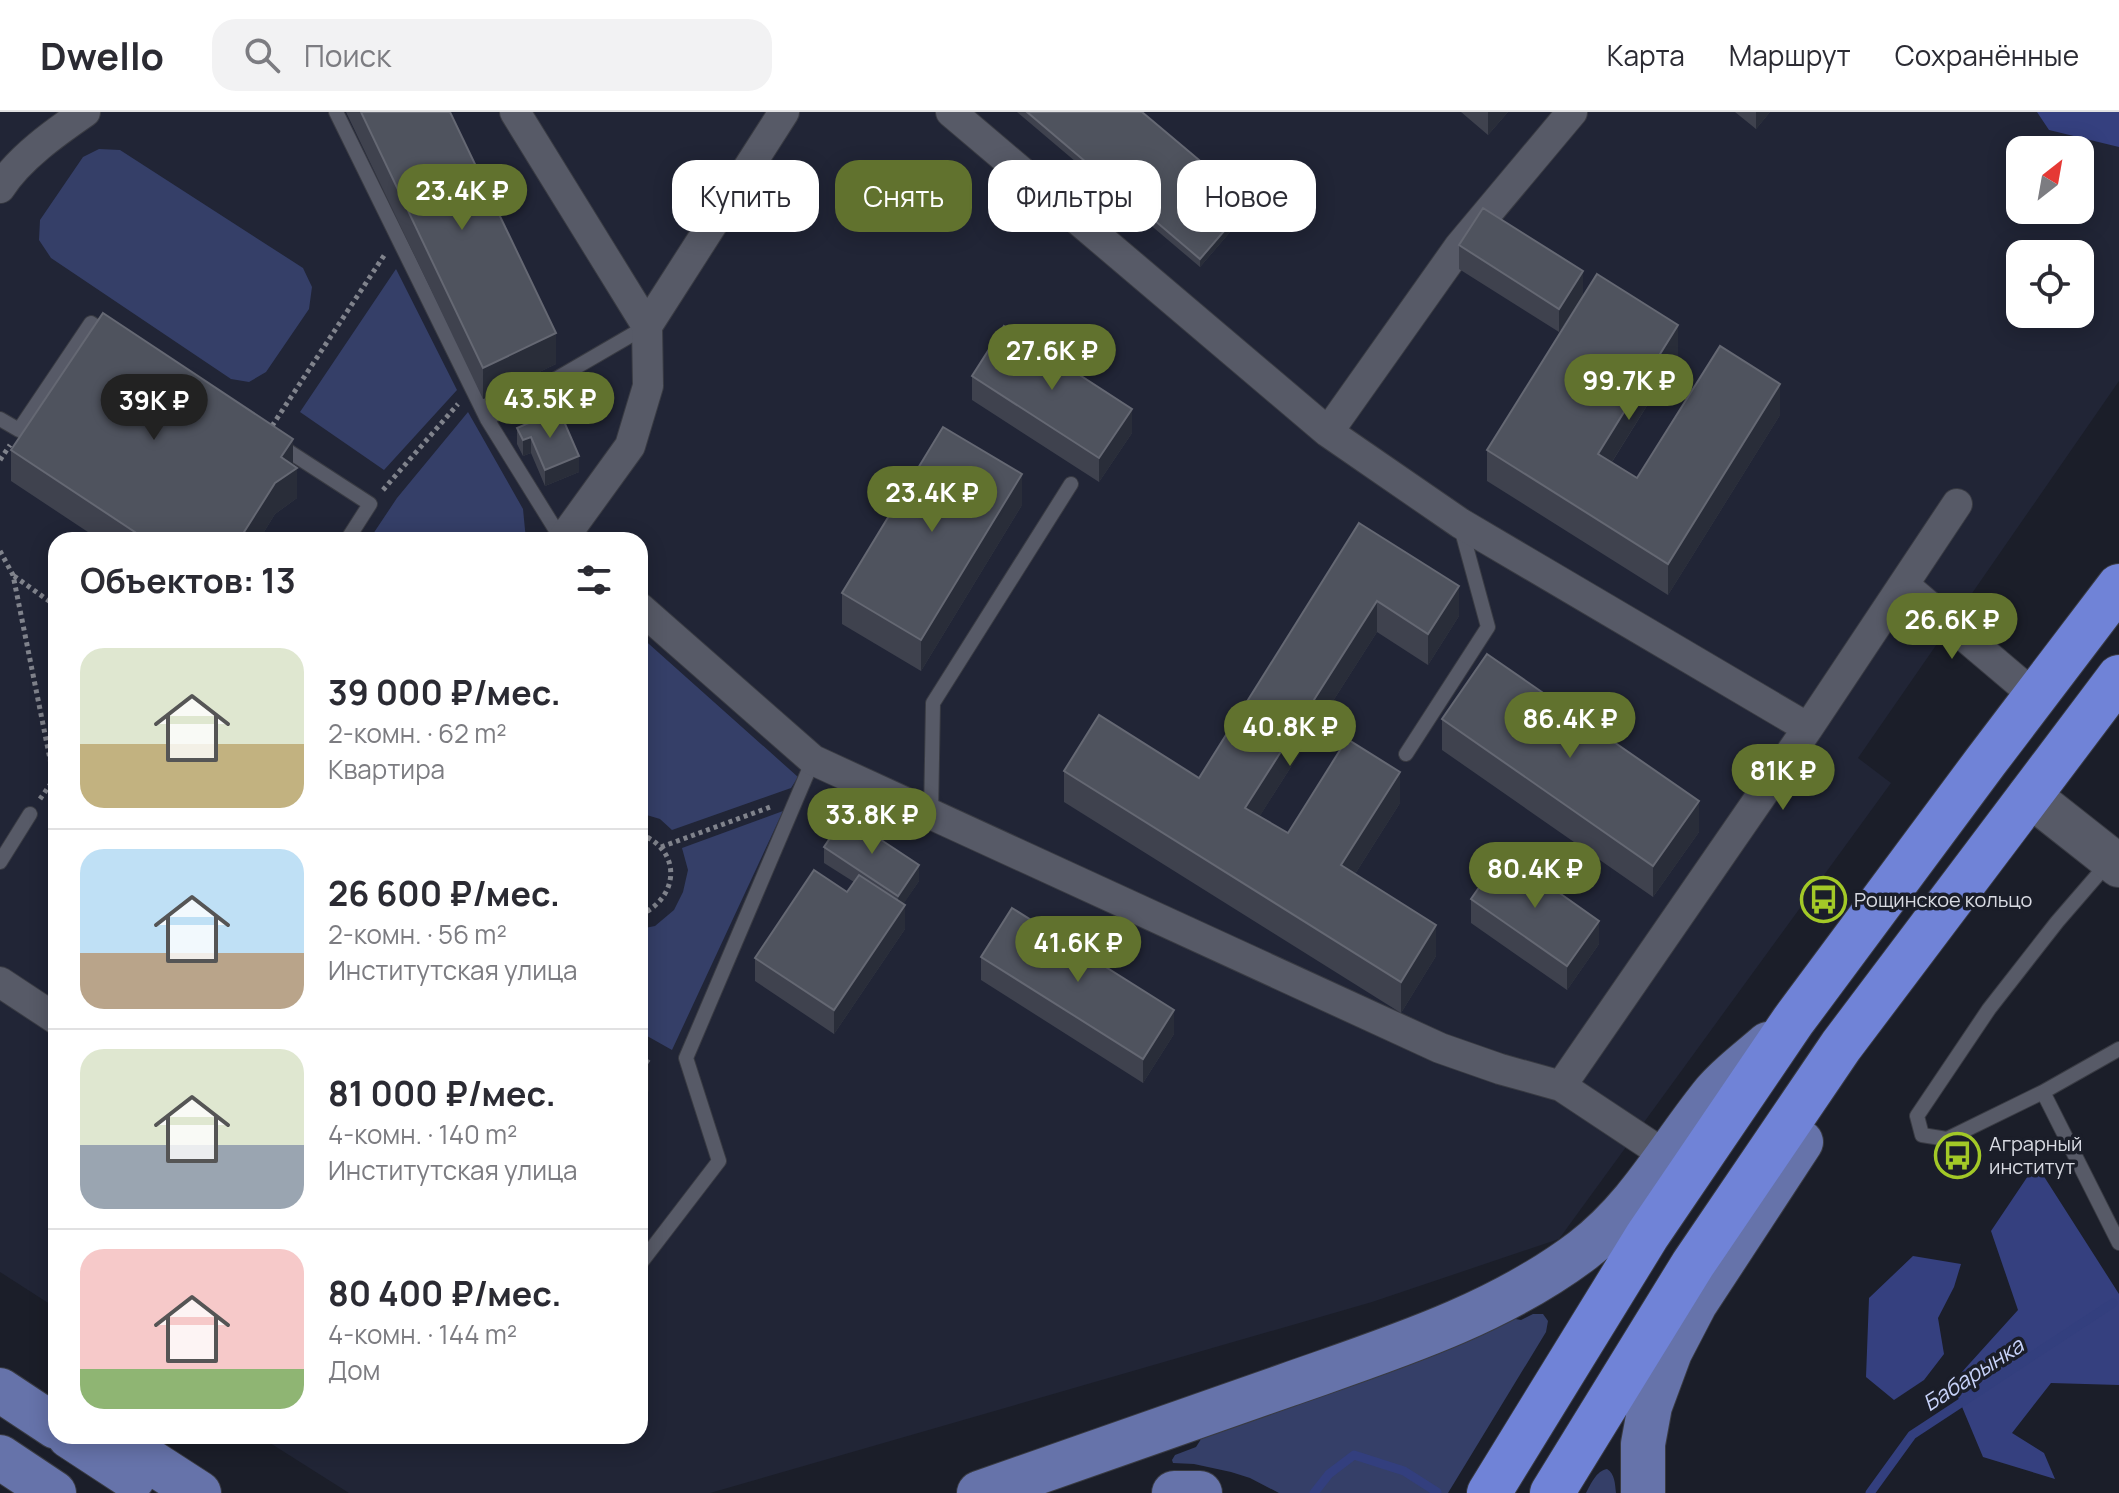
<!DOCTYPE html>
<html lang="ru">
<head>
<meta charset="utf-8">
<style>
  :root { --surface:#fff; --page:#f2f2f3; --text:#2b2b33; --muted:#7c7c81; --line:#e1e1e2; --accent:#61722e }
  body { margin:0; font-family:Manrope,sans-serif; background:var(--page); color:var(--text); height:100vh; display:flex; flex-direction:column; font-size:30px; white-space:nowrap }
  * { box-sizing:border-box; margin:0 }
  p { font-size:26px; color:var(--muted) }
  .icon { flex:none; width:44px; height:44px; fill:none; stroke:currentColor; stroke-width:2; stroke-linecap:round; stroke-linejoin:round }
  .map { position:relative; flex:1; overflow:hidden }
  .sheet { position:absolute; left:48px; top:420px; width:600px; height:912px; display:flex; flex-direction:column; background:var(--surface); border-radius:24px; box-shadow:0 4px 20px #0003 }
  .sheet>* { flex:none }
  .top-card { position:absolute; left:672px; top:48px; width:760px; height:72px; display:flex; gap:16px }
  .needle { width:52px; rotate:31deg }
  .buttons { position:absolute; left:2006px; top:24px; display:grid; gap:16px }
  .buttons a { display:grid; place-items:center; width:88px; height:88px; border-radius:16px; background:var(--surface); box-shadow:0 4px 20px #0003; font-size:40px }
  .price { position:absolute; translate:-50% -68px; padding:0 18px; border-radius:28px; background:var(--accent); color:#fff; font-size:26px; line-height:52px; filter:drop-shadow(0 2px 4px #0008) }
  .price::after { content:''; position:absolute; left:50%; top:48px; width:24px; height:18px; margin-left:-12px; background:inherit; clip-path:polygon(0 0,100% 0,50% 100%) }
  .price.on { background:#222; color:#fff }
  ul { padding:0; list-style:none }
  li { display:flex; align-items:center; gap:24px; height:200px; padding:0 32px }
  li+li { border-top:2px solid var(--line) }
  li span { display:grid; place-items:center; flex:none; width:224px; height:160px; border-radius:24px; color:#555 }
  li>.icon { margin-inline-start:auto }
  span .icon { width:96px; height:96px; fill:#fffc; stroke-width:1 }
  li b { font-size:34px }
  h2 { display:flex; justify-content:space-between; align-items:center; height:96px; padding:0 32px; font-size:34px }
  .chip { padding:0 28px; border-radius:24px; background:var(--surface); box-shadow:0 4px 20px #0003; font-size:28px; line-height:72px }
  .chip.on { background:var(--accent); color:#fff }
  header { display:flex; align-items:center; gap:48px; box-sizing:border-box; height:112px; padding:0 40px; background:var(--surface); border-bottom:2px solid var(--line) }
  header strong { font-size:38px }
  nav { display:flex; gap:44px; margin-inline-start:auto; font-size:28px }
  .search { width:560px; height:72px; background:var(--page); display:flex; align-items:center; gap:20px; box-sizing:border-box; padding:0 28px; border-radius:24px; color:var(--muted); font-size:30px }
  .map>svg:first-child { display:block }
</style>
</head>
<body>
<header>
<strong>Dwello</strong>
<div class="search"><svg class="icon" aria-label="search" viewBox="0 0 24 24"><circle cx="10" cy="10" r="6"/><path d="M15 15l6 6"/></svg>Поиск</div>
<nav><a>Карта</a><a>Маршрут</a><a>Сохранённые</a></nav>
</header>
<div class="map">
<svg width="2119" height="1381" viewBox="0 0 2119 1381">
  <rect width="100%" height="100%" fill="#1b1e29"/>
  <!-- built -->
  <path fill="#212536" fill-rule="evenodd" d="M0,0H2081L2119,25V269L1858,646L1891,671L1559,1127L1372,1190L710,1381H349L259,1324H640V428H56V1196L0,1160ZM2020,38H2080V98H2020ZM2020,142H2080V202H2020Z"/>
  <!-- green -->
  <path fill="#353f68" d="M99,37L120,38L303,156L312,175L309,197L266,260L249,270L231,267L51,146L39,128L40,108L83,45Z
    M396,157L457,278L384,358L300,300Z
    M468,300L523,397L526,428H369L397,386Z
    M640,524L798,665L791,676L672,718L660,707L640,701Z
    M783,699L672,938L640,920V817L655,814L674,798L683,780L688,758L682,736Z
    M1533,1202H1543L1548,1209L1546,1220L1448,1381H1279L1250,1366L1231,1360L1194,1352L1173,1351L1172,1348L1175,1343L1196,1335L1203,1324L1510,1206L1521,1208Z
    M1607,1357C1615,1362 1615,1372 1616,1381H1586C1591,1372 1596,1359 1607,1357Z"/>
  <!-- forest -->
  <path fill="#35407f" d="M2037,0H2119V35L2049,18Z
    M2036,1052L2119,1182V1273L2051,1271L2012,1321L2044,1341L2055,1367L1983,1345L1952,1271L2018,1198L1991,1119Z
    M1913,1144L1961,1152L1954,1175L1938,1206L1944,1242L1924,1268L1894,1288L1866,1265L1869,1186Z"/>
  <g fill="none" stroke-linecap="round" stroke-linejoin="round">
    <!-- stream -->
    <path stroke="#333f7e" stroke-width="9" d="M1314,1381L1329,1362L1354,1343L1404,1359L1437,1380
      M1870,1381L1912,1323L2113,1191"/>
    <defs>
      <path id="lane" d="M336,0L487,307
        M0,307L19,318L91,211L111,224
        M279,333L370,392L347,428
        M562,428L487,307L647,214
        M1406,642L1488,515L1461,416
        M931,703L933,591L1071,372
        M0,750L30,702
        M2108,751L2057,810L1989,897L1917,1004L1922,1023L1947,1027L2043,980L2119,937
        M2043,980L2119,1131
        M640,1152L719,1049L686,946L813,648"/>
      <path id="street" d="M515,0L647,214L648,274L630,334L562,428
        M951,0L1328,320L1460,411L1808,616
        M0,76C19,46 56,20 85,0
        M647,214L784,0
        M1328,320L1459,135L1572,0
        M1904,473L2035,584
        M640,496L813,648L1440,936L1500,957L1561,974L1668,1045
        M0,870L56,907
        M1561,974L1808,616L1957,392"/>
      <path id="secondary" d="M2029,683L2119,754"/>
      <path id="primary" d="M0,1278L56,1315
        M69,1324L133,1366
        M111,1324L199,1381
        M0,1345L54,1381
        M979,1381C1082,1345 1185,1309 1287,1273C1389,1237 1496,1204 1583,1138C1640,1094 1670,1035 1714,981C1729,963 1750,948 1768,932
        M1174,1381H1200
        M1643,1381V1332L1650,1294L1670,1240L1695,1192L1801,1030"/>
      <path id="highway" d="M1489,1381L1647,1124L1793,909L1986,649L2119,474
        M1552,1381L1693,1152L1841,934L2119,565"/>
    </defs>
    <!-- lane casing -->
    <use href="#lane" stroke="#393b43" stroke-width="16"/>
    <!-- street casing -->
    <use href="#street" stroke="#393b43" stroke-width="32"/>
    <!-- secondary casing -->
    <use href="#secondary" stroke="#393b43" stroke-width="44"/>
    <!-- primary casing -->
    <use href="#primary" stroke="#393b43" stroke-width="46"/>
    <!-- highway casing -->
    <use href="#highway" stroke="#393b43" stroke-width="46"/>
    <!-- path -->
    <path stroke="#80838c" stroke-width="5" stroke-dasharray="4 4" stroke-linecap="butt" d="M272,314L385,142
      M0,348L10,333
      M383,378L458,292
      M0,439L13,463L54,667L40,687
      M14,464L56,494
      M640,722C682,738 680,785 640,803
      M661,735L773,694"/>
    <!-- lane -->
    <use href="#lane" stroke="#575a67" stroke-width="14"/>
    <!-- street -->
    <use href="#street" stroke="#575a67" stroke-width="30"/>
    <!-- secondary -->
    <use href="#secondary" stroke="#575a67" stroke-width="42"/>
    <!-- primary -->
    <use href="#primary" stroke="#6673aa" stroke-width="44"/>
    <!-- highway -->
    <use href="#highway" stroke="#7083d7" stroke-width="44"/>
  </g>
  <!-- wall -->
  <path fill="#3f424e" d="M346,0H450L556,252L483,287Z
    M1017,0H1142L1249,98L1200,155Z
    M1461,0H1508L1488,23Z
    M1735,0H1770L1756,17Z
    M1459,133L1583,183L1559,220L1459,157Z
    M1678,244L1612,350L1637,366L1780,303L1668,483L1487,369V338Z
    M972,264L1132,321L1099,370L972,288Z
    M517,316L579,360L545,374L531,341L523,344L517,332Z
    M11,338L293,353L297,386L275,402L259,428H100L11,369Z
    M1022,393L921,559L842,512V481Z
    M1359,411L1459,504L1428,553L1377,520L1259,705L1288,721L1400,691L1355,762L1436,844L1401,901L1064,690V659L1199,666Z
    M1442,607L1699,720L1653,785L1442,638Z
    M824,735L919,769L903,792L905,817L834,922L755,869V846L847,780L854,770L824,751Z
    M1471,787L1599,832L1567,878L1471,811Z
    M981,845L1174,922L1143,971L981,868Z"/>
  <!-- shaded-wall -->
  <path fill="#292d39" d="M1488,0H1508L1488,23Z
    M1756,0H1770L1756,17Z
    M1249,90V98L1200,155V147Z
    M1583,159V183L1559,220V197Z
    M1678,213V244L1598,372V342Z
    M556,221V252L483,287V256Z
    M1780,272V303L1668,483V452Z
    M1132,297V321L1099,370V346Z
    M531,325V341L523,344V328Z
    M293,327V358L297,356V386L275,402L259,428H239L275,371L281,345Z
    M579,344V360L545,374V358Z
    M1022,362V393L921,559V528Z
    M1459,474V504L1428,553V522Z
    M1377,489V520L1245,727V696Z
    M1400,660V691L1341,784V753Z
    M1699,689V720L1653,785V754Z
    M919,753V769L898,800V784Z
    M905,793V817L834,922V898Z
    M1599,809V832L1567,878V854Z
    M1436,813V844L1401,901V870Z
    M1174,898V922L1143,971V947Z
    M649,949V979L640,993V962Z"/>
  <!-- building -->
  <path fill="#4f535e" stroke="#656873" stroke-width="2" d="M361,0H450L556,221L483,256Z
    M1027,0H1142L1249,90L1200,147Z
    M1483,96L1583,159L1559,197L1459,133Z
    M1597,162L1678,213L1598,342L1637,366L1720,234L1780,272L1668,452L1487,338Z
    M103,201L293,327L281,345L297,356L275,371L239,428H147L11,338Z
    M1004,214L1132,297L1099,346L972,264Z
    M559,298L579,344L545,358L531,325L523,328L517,316Z
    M943,315L1022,362L921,528L842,481Z
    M1359,411L1459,474L1428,522L1377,489L1245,696L1288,721L1347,627L1400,660L1341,753L1436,813L1401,870L1064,659L1099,603L1199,666Z
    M1487,542L1699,689L1653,754L1442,607Z
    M845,704L919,753L898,784L824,735Z
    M1503,741L1599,809L1567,854L1471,787Z
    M814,758L847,780L859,763L905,793L834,898L755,846Z
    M1012,796L1174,898L1143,947L981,845Z
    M640,943L649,949L640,962Z"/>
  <!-- icons -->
  <defs>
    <symbol id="bus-ring" viewBox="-11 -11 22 22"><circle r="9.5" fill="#1b1e29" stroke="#a3c927" stroke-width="1.5"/><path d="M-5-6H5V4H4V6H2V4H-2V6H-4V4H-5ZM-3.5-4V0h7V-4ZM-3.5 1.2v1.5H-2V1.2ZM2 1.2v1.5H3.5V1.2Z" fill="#a3c927"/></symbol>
  </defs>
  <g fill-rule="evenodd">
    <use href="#bus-ring" x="1798" y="762" width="51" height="51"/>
    <use href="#bus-ring" x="1932" y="1018" width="51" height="51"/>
  </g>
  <g text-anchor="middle" stroke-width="7" stroke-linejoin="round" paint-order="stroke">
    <!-- poi labels -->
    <g font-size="20" fill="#d9dbe3" stroke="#1b1e29" text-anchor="start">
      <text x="1854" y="795">Рощинское кольцо</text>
      <text x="1989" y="1039">Аграрный<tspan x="1989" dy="23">институт</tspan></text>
    </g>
    <!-- water labels -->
    <g font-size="22" font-style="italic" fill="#c7d2f9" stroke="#1b1e29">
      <text transform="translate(1973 1262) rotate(-33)" y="8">Бабарынка</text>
    </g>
  </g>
</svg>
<div class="buttons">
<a><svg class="needle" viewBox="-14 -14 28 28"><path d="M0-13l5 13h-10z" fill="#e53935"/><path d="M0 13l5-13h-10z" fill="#7c7c81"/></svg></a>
<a><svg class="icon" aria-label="locate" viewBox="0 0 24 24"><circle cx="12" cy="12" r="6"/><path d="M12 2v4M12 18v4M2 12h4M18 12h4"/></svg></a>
</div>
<b class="price" style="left:462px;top:120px">23.4K ₽</b>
<b class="price" style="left:1052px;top:280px">27.6K ₽</b>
<b class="price" style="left:1629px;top:310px">99.7K ₽</b>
<b class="price" style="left:550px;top:328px">43.5K ₽</b>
<b class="price on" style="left:154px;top:330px">39K ₽</b>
<b class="price" style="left:932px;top:422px">23.4K ₽</b>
<b class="price" style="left:1952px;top:549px">26.6K ₽</b>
<b class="price" style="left:1570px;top:648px">86.4K ₽</b>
<b class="price" style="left:1290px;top:656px">40.8K ₽</b>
<b class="price" style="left:1783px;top:700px">81K ₽</b>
<b class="price" style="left:872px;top:744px">33.8K ₽</b>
<b class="price" style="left:1535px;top:798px">80.4K ₽</b>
<b class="price" style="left:1078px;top:872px">41.6K ₽</b>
<div class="top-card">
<a class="chip">Купить</a>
<a class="chip on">Снять</a>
<a class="chip">Фильтры</a>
<a class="chip">Новое</a>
</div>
<section class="sheet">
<h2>Объектов: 13<svg class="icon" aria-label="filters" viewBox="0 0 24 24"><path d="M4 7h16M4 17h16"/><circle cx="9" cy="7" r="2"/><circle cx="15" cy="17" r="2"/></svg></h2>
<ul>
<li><span style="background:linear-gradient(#dfe7d0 60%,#c2b280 0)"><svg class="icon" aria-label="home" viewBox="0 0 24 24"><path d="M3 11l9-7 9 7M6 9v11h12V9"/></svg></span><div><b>39 000 ₽/мес.</b><p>2-комн. · 62 m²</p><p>Квартира</p></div></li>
<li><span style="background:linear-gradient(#bfe0f5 65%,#b9a48a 0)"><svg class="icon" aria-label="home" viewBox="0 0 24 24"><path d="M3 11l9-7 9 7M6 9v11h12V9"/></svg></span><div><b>26 600 ₽/мес.</b><p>2-комн. · 56 m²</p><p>Институтская улица</p></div></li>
<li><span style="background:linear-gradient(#dfe7d0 60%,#9aa5b1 0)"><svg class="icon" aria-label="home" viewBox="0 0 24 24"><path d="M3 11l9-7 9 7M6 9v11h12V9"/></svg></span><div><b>81 000 ₽/мес.</b><p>4-комн. · 140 m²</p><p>Институтская улица</p></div></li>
<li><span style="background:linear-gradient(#f6c9c9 75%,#8fb573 0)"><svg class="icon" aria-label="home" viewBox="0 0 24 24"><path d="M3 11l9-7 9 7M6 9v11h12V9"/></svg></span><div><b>80 400 ₽/мес.</b><p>4-комн. · 144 m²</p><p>Дом</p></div></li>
</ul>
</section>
</div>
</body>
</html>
